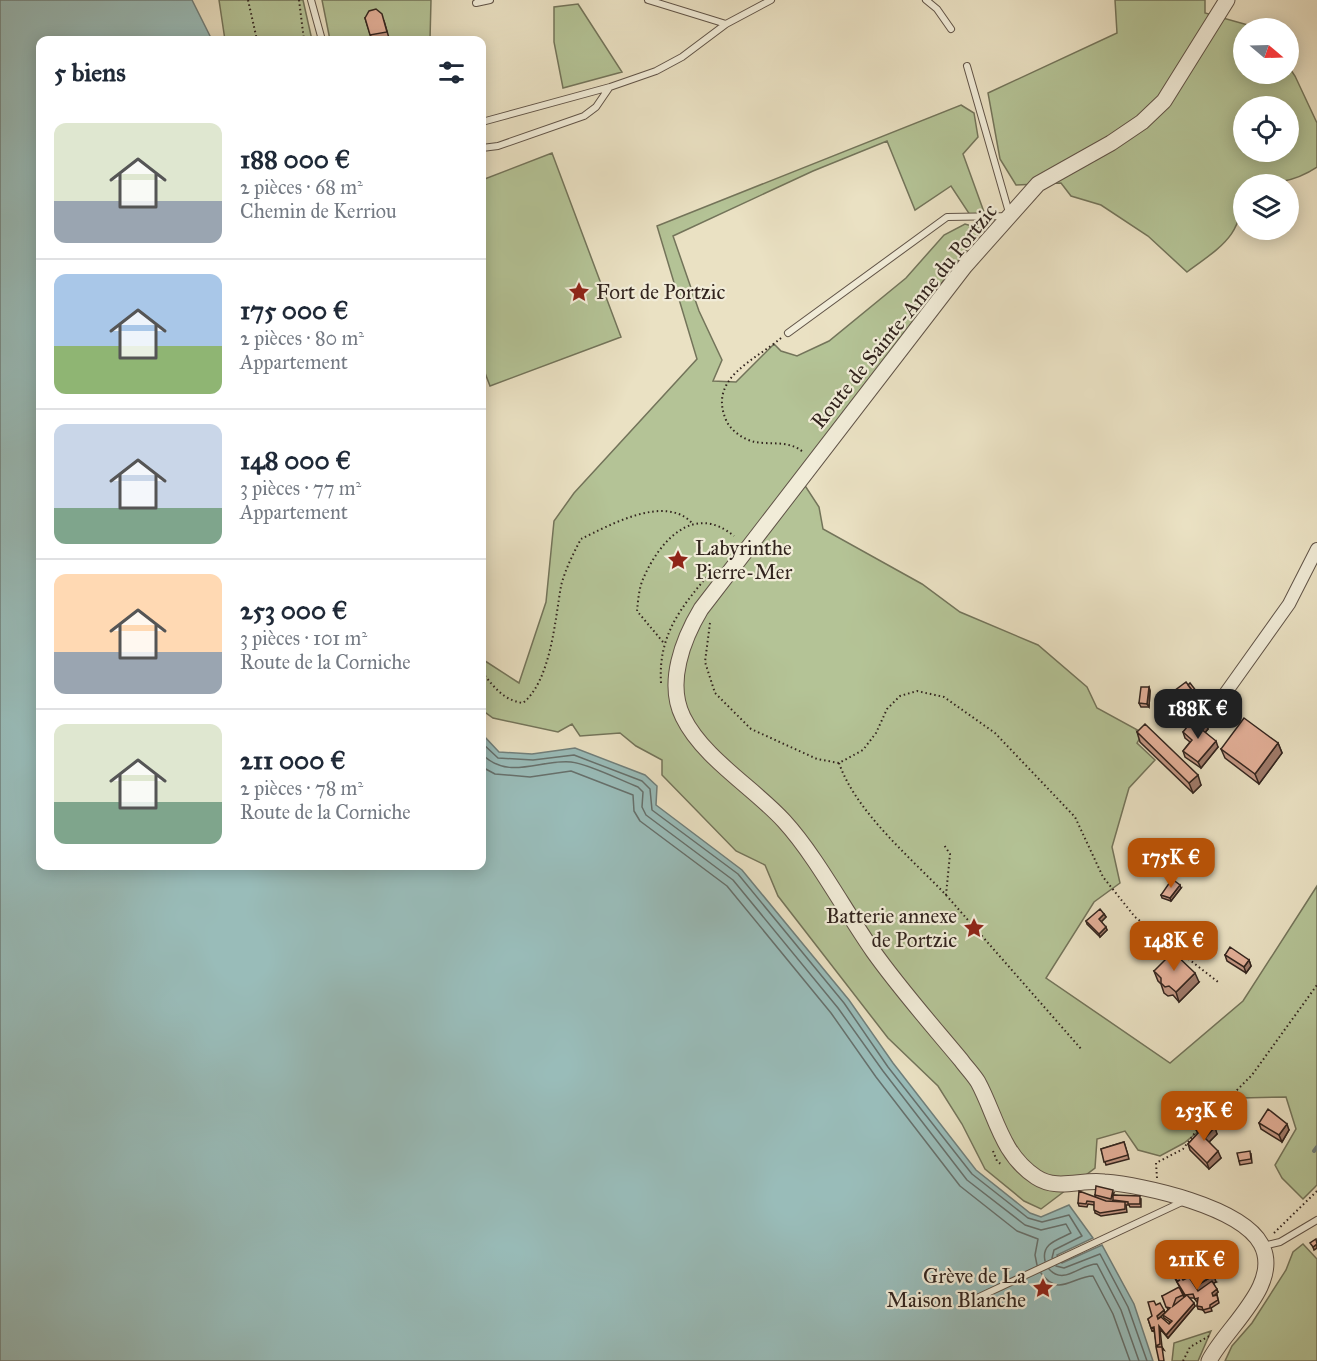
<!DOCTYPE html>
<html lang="fr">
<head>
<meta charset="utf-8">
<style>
  :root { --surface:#fff; --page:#f2f2f3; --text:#1f2937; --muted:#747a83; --line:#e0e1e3; --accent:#b45309 }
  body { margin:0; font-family:"IM FELL Great Primer",serif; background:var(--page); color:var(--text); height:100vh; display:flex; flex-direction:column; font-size:22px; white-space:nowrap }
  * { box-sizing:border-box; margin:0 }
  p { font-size:20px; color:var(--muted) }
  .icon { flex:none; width:33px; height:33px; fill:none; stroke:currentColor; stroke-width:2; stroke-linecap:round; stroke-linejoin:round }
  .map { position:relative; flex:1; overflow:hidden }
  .details { position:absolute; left:36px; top:36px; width:450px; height:834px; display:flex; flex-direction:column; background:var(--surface); border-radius:12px; box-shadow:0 3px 15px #0003 }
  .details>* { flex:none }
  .needle { width:39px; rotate:109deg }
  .buttons { position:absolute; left:1233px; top:18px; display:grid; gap:12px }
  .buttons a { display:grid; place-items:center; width:66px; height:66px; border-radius:50%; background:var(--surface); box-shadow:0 3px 15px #0003; font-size:30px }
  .price { position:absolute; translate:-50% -51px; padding:0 14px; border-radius:12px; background:var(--accent); color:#fff; font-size:20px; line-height:39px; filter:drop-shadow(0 2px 3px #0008) }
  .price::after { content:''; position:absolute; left:50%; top:36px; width:18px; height:14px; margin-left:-9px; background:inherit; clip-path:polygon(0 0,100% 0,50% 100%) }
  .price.current { background:#222; color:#fff }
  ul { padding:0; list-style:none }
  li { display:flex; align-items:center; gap:18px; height:150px; padding:0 18px }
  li+li { border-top:2px solid var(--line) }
  li span { display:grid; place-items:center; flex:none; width:168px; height:120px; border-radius:12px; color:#555 }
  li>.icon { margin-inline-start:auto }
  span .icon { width:72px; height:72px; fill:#fffc; stroke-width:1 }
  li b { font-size:26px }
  h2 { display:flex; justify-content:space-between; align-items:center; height:72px; padding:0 18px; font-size:26px }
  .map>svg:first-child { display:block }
</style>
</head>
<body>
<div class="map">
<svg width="1317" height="1361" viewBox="0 0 1317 1361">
  <rect width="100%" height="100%" fill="#eae1c3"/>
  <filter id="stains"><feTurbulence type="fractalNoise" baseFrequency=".00333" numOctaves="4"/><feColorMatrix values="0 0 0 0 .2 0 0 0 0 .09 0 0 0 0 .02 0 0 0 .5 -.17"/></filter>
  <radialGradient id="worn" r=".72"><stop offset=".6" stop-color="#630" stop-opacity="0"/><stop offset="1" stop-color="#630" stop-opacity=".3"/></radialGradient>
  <!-- green -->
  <path fill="#b4c396" stroke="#73745a" stroke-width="1.5" fill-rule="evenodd" d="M219,0H303L312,40H225Z
    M322,0H431L430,40H330Z
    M1115,0H1205V13L1255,27L1244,28V74H1288L1289,67L1295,76L1317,123V167C1293,183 1271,184 1244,184C1243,235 1225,244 1187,272L1148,236L1101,205L1071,196L1061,183L1016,185L1000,159L988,93L1117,33ZM1244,106H1288V152H1244Z
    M578,4L622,72L563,88L554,42V7Z
    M961,105L974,113L978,137L963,154L984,212L970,215L951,186L915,210L887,141L813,171L673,236L699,311L722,360L713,381L736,382L774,344L781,351L797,356L829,341L906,278L944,235L965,224L982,229L798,475L819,507L823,529L922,584L960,612L1038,645L1087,687L1097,708L1143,733L1137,743L1155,760L1129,788L1112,847L1120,883L1094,902L1046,978L1170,1063L1243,1001L1317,886V1185L1303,1199L1282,1178L1275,1165L1296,1129L1286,1097L1240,1098L1184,1143L1160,1156L1138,1150L1125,1131L1097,1139L1095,1168L1041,1209L1024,1201L985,1169L962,1124L938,1086L888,1038L778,896L765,865L736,851L662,775V760L636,746L620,733L580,736L572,724L558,732L493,718L482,710V659L519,683L546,602L554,521L574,493L697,359L657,226Z
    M552,153L621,337L490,386L482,365V180Z
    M1303,1244L1317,1259V1361H1225L1232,1346L1252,1323L1286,1270L1293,1252Z
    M1211,1331L1198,1361H1172L1174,1343Z"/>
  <!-- water -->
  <path fill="#99bcb9" stroke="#707f7b" stroke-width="1.5" d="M0,0H192L212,40H40V866H482V734L499,752L532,754L575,748L645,775L657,786L656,805L742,870L849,1000L893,1063L976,1170L1030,1213L1041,1217L1069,1205L1093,1238L1057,1255L1062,1263L1102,1245L1134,1304L1153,1361H0Z"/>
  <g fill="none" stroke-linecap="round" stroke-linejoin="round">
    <!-- shore -->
    <path stroke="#66706c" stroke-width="1.5" d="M482,743L498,758L533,760L574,755L642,781L650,789L652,810L738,874L844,1003L888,1067L972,1174L1028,1218L1042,1222L1069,1215L1082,1236L1054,1250L1052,1258
      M482,754C508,781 540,759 571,762C589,764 620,780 638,787L643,792L642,807L646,815L733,880L838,1008L883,1071L967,1180L1025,1225L1041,1230L1066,1224L1071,1233C1058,1240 1041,1243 1045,1261
      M482,767L495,774L530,777L571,771L633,795L634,811L640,821L727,886L831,1013L876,1077L960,1186L1017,1231L1038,1239L1035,1255L1037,1265
      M1056,1266L1064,1268L1100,1254L1128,1307L1147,1361
      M1049,1269C1064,1286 1080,1264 1097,1264L1121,1310L1139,1361
      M1041,1273C1059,1298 1073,1276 1093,1276L1113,1314L1130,1361"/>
    <!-- stream -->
    <path stroke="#707f7b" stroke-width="4" d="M1314,1151L1317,1147"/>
    <defs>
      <path id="service" d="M311,0L322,40
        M648,0L726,24
        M926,0L937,9L951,29
        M476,3L490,0
        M482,122L610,87L656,71L682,57L726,24L771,0
        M482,148L498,146L584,116L596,107L609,88
        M788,333L947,217L1010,216L967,66
        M1263,1246L1280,1242L1317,1220
        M979,1297L1182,1202"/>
      <path id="minor" d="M1207,719L1289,604L1317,549"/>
      <path id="tertiary" d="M1209,1361C1226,1327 1283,1284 1261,1244C1241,1207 1144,1185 1104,1182C1081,1179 1057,1191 1036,1177C1001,1154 996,1115 978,1082C973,1074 966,1067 961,1060C931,1024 900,989 873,951C845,911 816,856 784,821C754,788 703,758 683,717C666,683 683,639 701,609L965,266L1038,184L1111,143L1142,122L1164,101L1227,0"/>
    </defs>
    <!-- service casing -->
    <use href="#service" stroke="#605347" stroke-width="8"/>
    <!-- minor casing -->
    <use href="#minor" stroke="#605347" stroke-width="14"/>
    <!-- tertiary casing -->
    <use href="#tertiary" stroke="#605347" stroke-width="17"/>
    <!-- path -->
    <path stroke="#32241e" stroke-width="2" stroke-dasharray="1.5 3" stroke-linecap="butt" d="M248,0L257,40
      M299,0L304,40
      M781,338C754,361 708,378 726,420C730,430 744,440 755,442C771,445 789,440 803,452
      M710,623L705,662L715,693L751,729L817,759L839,763L863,750L876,733L887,709L900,696L917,691L944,697L995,733L1075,817L1103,877L1135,917L1218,982
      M663,642L637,611C638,601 639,588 643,579C659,542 693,502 734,536
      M482,672C494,687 503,700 523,703C551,680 555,620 561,586C565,570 573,554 581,539C610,525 665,494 692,523
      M661,683C658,635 681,607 711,572
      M839,763C856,812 910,857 946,895L950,854L944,845
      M946,895L1082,1050
      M1205,1122L1252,1075L1317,985
      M993,1151L997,1161L1002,1165
      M1157,1178L1156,1163L1183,1149L1197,1130
      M1274,1233L1317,1191
      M1183,1361L1190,1347L1211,1335"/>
    <!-- service -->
    <use href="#service" stroke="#f1ecd8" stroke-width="6"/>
    <!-- minor -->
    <use href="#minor" stroke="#f1ecd8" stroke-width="12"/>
    <!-- tertiary -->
    <use href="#tertiary" stroke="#f1ecd8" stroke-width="15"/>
  </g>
  <!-- wall -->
  <path fill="#c49784" stroke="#32241e" stroke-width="1.5" fill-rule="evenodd" d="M365,18L384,21L389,38L378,40H372Z
    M1149,687L1150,691L1149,707H1141L1139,703Z
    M1174,691L1204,701L1205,704L1203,707V708L1191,717L1176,698Z
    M1206,723L1208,729L1205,732L1218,747L1201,768L1185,757L1183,751L1190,742L1185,738L1183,732Z
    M1137,732L1201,785L1193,793L1140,742Z
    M1278,743L1282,753L1259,784L1225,758L1221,749Z
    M1181,888L1171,901L1162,898L1161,895Z
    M1104,914L1106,917L1101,922L1107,930L1100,937L1087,924L1086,921Z
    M1225,955L1249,960L1251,966L1246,973L1227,961Z
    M1154,971L1199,982L1179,1002L1173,995L1168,996L1164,993L1161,984L1158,981Z
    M1208,1114L1209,1117L1207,1119L1217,1134L1209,1142L1221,1158L1209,1169L1190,1150L1188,1144L1198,1134L1196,1129L1200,1125L1194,1119L1193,1116Z
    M1259,1123L1289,1130L1282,1142L1261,1129Z
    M1124,1142L1129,1159L1106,1165L1101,1149Z
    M1251,1154L1252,1163L1240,1165L1239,1161Z
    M1114,1193L1113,1195L1141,1199V1207H1130L1129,1205H1126L1127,1212L1101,1216L1095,1213L1094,1205L1088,1204L1087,1207L1079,1206L1078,1203L1096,1198L1095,1195Z
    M1172,1273L1183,1280H1191L1189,1275L1216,1282L1213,1283L1218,1292L1214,1296L1217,1295L1219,1303L1211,1308L1212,1311L1205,1313L1203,1310L1198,1309L1197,1306L1198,1302H1197L1194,1298H1189L1195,1306L1168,1338L1160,1329L1162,1347L1164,1350L1157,1347L1154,1330L1152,1331L1148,1319L1152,1316L1156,1305L1165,1313L1168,1310L1162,1296L1183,1295L1184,1298L1185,1297ZM1163,1315L1164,1318L1170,1322L1169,1324L1159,1318Z"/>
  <!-- shaded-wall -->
  <path fill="#a07b6b" stroke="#32241e" stroke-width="1.5" d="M1149,687L1150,691L1149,707L1147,704Z
    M1204,701L1205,704L1203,707V708L1191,717L1188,711Z
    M1206,723L1208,729L1203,735L1201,729Z
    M1216,741L1218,747L1201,768L1198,762Z
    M1278,743L1282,753L1259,784L1255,774Z
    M1198,775L1201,785L1193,793L1189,783Z
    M1180,885L1181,888L1171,901L1170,898Z
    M1104,914L1106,917L1100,923L1099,919Z
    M1106,927L1107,930L1100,937L1099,934Z
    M1249,960L1251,966L1246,973L1244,967Z
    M1195,973L1199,982L1179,1002L1176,992Z
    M1208,1114L1209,1117L1200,1125L1199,1122Z
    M1287,1124L1289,1130L1282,1142L1279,1135Z
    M1215,1127L1217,1134L1207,1144L1205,1138Z
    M1218,1151L1221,1158L1209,1169L1207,1163Z
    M1317,1244V1248L1314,1250L1313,1247Z
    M1206,1247L1209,1257L1187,1271L1184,1262Z
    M1214,1275L1216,1282L1198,1293L1196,1286Z
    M1217,1289L1218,1292L1213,1297L1212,1293Z
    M1194,1303L1195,1306L1168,1338L1166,1335Z
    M1164,1310L1165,1313L1158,1319L1157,1316Z"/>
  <!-- building -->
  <path fill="#e4b099" stroke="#32241e" stroke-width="1.5" d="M376,9L382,14L387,32L370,35L365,18L369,11Z
    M1186,682L1201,702L1188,711L1174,691Z
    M1190,683L1204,701L1202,704L1188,685Z
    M1141,687H1149L1147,704L1139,703Z
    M1196,716L1206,723L1201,729L1216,741L1198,762L1183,751L1192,740L1183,732Z
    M1244,718L1278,743L1255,774L1221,749Z
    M1145,724L1198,775L1189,783L1137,732Z
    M1172,879L1180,885L1170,898L1161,895Z
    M1100,909L1104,914L1099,919L1106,927L1099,934L1086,921Z
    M1230,947L1249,960L1244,967L1225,955Z
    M1173,952L1195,973L1176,992L1169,986L1165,987L1161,983V978L1154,971Z
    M1201,1107L1208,1114L1199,1122L1193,1116Z
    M1268,1109L1287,1124L1279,1135L1259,1123Z
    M1206,1118L1215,1127L1205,1138L1218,1151L1207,1163L1188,1144L1199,1132L1196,1129Z
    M1124,1142L1128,1155L1104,1162L1101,1149Z
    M1250,1151L1251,1159L1239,1161L1237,1153Z
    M1096,1186L1113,1190L1111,1199L1095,1195Z
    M1079,1191L1106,1201L1125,1202V1209L1100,1213L1094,1210V1202L1087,1201L1086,1204L1078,1203Z
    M1113,1195L1140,1196V1204H1128V1202L1113,1200Z
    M1316,1239L1317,1244L1313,1247L1310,1243Z
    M1202,1241L1206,1247L1184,1262L1180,1256Z
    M1206,1264L1214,1275L1196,1286L1189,1275Z
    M1176,1268L1183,1280L1189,1277L1198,1291L1212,1281L1217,1289L1212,1293L1213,1296L1217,1295L1218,1300L1210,1305V1308L1203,1310L1202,1307L1197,1306L1198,1298L1195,1299L1193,1294L1185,1295L1177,1282L1180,1280L1177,1281L1172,1273Z
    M1179,1287L1183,1295L1176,1298L1173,1306L1187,1295L1194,1303L1166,1335L1159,1326L1160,1344L1156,1346L1154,1327L1151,1328L1148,1319L1152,1316L1148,1302L1154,1301L1156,1305L1160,1303L1164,1310L1157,1316L1158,1319L1161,1317L1169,1324L1172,1321L1163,1315L1170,1308L1166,1307L1162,1296Z
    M1156,1347H1162L1164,1361H1159Z"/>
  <!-- icons -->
  <defs>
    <symbol id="sight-bare" viewBox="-9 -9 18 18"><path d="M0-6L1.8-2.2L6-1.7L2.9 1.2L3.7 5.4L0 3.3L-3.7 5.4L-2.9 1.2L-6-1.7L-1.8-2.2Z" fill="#8f2418" stroke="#f1ecd8" stroke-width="2.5" paint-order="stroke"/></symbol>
  </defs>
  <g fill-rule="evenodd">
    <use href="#sight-bare" x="564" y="277" width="30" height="30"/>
    <use href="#sight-bare" x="663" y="545" width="30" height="30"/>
    <use href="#sight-bare" x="959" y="913" width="30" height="30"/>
    <use href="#sight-bare" x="1028" y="1273" width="30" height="30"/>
  </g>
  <g text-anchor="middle" stroke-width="4.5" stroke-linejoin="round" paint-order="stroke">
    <!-- poi labels -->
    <g font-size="21" fill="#32241e" stroke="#f1ecd8" text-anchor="start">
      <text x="596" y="299">Fort de Portzic</text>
      <text x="695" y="555">Labyrinthe<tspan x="695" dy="24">Pierre-Mer</tspan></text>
      <text x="957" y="923" text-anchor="end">Batterie annexe<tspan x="957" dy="24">de Portzic</tspan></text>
      <text x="1026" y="1283" text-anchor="end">Grève de La<tspan x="1026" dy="24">Maison Blanche</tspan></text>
    </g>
    <!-- street labels -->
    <g font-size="21" fill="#32241e" stroke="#f1ecd8">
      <text transform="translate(904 316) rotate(-51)" y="7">Route de Sainte-Anne du Portzic</text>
    </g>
  </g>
  <rect width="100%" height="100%" filter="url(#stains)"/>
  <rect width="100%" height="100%" fill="url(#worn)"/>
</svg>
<div class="buttons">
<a><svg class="needle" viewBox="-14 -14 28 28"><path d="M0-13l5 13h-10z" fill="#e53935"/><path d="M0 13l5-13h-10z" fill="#747a83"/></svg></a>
<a><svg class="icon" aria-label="locate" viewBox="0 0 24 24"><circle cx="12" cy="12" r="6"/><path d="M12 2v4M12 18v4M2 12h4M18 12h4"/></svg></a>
<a><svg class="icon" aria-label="layers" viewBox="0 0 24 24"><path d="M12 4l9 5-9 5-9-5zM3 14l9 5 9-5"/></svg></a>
</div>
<b class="price current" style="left:1198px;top:740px">188K €</b>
<b class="price" style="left:1171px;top:889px">175K €</b>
<b class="price" style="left:1174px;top:972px">148K €</b>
<b class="price" style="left:1204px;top:1142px">253K €</b>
<b class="price" style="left:1197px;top:1291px">211K €</b>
<section class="details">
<h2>5 biens<svg class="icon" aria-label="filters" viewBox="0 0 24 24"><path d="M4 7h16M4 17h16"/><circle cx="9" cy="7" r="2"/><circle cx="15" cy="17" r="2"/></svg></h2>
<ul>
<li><span style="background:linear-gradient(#dfe7d0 65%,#9aa5b1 0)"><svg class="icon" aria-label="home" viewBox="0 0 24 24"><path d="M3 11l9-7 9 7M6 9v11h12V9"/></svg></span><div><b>188 000 €</b><p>2 pièces · 68 m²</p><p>Chemin de Kerriou</p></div></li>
<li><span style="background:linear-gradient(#a9c7e8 60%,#8fb573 0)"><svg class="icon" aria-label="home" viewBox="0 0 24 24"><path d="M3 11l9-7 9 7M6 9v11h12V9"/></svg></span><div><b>175 000 €</b><p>2 pièces · 80 m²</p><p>Appartement</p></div></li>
<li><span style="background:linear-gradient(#c9d6e8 70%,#7fa58c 0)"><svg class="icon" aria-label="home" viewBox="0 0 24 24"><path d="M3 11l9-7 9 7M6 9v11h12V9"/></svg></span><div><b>148 000 €</b><p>3 pièces · 77 m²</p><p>Appartement</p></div></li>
<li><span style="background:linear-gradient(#ffd9b3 65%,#9aa5b1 0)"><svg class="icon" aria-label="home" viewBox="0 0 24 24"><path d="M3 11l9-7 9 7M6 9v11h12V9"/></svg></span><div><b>253 000 €</b><p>3 pièces · 101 m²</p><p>Route de la Corniche</p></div></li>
<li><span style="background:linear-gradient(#dfe7d0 65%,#7fa58c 0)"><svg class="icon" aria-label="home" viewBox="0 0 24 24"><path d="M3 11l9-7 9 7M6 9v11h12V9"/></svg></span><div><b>211 000 €</b><p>2 pièces · 78 m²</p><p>Route de la Corniche</p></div></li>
</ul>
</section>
</div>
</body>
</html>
